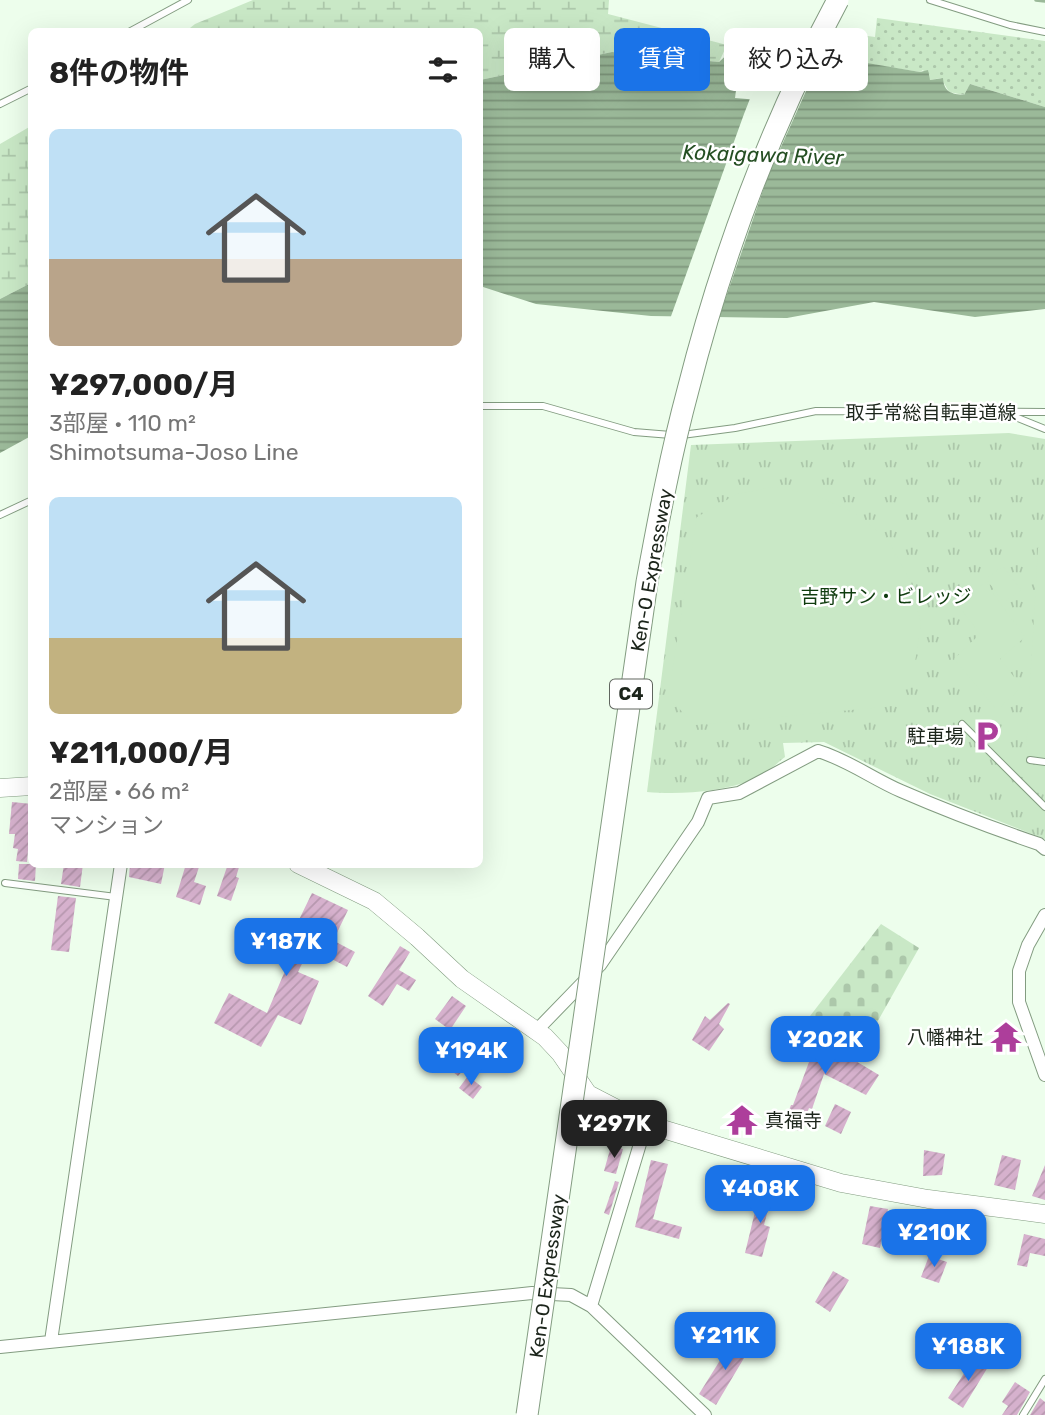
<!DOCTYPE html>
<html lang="ja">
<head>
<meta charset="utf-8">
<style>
  :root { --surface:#fff; --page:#f2f2f2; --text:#222; --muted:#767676; --accent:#1a73e8 }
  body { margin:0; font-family:Rubik,"Noto Sans JP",sans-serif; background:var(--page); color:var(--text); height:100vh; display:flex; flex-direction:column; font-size:26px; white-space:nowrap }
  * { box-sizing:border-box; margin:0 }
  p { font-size:23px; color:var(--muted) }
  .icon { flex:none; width:38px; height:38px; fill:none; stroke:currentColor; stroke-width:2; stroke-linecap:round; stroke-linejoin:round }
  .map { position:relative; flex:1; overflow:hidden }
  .sheet { position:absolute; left:28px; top:28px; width:455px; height:840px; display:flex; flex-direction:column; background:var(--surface); border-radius:10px; box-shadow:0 7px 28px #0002 }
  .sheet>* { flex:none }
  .top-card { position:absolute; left:504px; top:28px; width:436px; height:63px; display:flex; gap:14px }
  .price { position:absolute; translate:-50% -60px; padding:0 16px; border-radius:14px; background:var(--accent); color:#fff; font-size:23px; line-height:46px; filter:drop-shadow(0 2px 4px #0008) }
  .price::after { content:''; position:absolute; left:50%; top:42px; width:21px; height:16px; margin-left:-10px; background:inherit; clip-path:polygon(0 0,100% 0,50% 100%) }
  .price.current { background:#222; color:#fff }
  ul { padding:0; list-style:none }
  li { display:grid; align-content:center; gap:14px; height:371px; padding:0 21px }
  li span { display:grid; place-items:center; height:217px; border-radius:10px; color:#555 }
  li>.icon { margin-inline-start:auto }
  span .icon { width:126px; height:126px; fill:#fffc; stroke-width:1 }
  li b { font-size:30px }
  h2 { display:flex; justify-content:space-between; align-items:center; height:84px; padding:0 21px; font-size:30px }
  .pill { padding:0 24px; border-radius:10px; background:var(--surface); box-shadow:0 7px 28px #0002; font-size:24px; line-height:63px }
  .pill.current { background:var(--accent); color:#fff }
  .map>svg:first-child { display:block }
</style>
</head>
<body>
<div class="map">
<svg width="1045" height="1415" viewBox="0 0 1045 1415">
  <defs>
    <pattern id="grass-dots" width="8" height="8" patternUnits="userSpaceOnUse" patternTransform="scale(1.75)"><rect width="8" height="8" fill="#c9e8c6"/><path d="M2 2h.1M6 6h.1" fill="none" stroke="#acc7aa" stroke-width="1.8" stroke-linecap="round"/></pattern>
    <pattern id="wetland-marsh" width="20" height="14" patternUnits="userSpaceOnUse" patternTransform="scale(1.75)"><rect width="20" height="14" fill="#c9e8c6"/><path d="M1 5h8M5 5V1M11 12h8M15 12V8" fill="none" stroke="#acc7aa"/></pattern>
    <pattern id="cemetery-stones" width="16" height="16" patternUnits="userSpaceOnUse" patternTransform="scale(1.75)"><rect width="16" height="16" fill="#c9e8c6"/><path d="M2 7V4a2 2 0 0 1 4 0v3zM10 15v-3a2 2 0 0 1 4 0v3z" fill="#acc7aa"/></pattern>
    <pattern id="park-tufts" width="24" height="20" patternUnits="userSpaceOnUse" patternTransform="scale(1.75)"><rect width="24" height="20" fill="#c9e8c6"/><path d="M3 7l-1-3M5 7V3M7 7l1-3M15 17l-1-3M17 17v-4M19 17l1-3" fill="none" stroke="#acc7aa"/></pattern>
    <pattern id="water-rules" width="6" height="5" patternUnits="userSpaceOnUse" patternTransform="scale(1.75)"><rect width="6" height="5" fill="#9bb999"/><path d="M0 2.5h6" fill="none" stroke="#7e967c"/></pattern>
    <pattern id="building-hatch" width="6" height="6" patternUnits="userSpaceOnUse" patternTransform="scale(1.75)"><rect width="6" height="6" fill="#d6b1cd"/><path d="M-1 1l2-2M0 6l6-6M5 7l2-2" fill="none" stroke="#b798af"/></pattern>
  </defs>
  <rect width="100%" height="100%" fill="#edfeec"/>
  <!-- grass -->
  <path fill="url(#grass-dots)" d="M877,18L1045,41V107L970,84L964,95L949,92L941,78L930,80L923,70L920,72L832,58L846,33L875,37Z"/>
  <!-- wetland -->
  <path fill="url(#wetland-marsh)" d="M253,0H609L608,14L727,45L719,62L612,52L480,80V32H185L195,24Z
    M31,126V283L0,299V144Z"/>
  <!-- cemetery -->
  <path fill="url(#cemetery-stones)" d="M881,924L919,948L857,1058L800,1029Z"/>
  <!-- park -->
  <path fill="url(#park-tufts)" d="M1009,433L1045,439V839L930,794L824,742L783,743L785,757C776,764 765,775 754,779C723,792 680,795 647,792L691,445Z"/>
  <!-- garden -->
  <path fill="#c9e8c6" d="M773,487L818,496L858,515L888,540L911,582L921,624L915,662L893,706L695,725L668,697L697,517L737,494Z
    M1038,548H1045V754L1026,753Z
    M1003,566L1021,590L1004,602L986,579Z
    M985,582L1025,637L1000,659L1022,687L997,710L954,659L980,634L958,605Z"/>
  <!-- water -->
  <path fill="url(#water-rules)" d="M785,49L920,72L928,70L930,80L943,78C944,92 951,94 964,95L970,84L1045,107V309L975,317L874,302L787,318L651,316L536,304L480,286V80L612,52L719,62L731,51L741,52L735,98L759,100L765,59L777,62Z
    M31,283V436L0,453V299Z"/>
  <!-- pier -->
  <path fill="#edfeec" d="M785,46L823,53L768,176L718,320L670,319L744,114L751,96H756L759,76L767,56L779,59L782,48Z"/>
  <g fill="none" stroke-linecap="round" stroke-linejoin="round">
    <!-- stream -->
    <path stroke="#9bb999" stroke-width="3.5" d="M1036,0L1045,1"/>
  </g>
  <!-- building -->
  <path fill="url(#building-hatch)" d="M12,802L32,804L27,862L16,861L18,849L13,848L15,834H9Z
    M19,864H36L35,881L18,879Z
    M64,864H83L80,887L61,884Z
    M130,864H165L161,884L129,877Z
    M186,864H200L194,882L206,886L200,905L176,897Z
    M228,864H240L236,877L239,878L231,901L217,896Z
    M312,893L348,910L331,945L315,937L298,972L319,981L301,1025L278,1015L261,1047L214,1023L229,993L267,1013L302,931L295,928Z
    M58,896L76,898L69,952L51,950Z
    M336,942L355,952L347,967L328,957Z
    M400,946L410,952L399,970L416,980L409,991L397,984L383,1006L368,996Z
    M452,996L466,1006L450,1030L435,1019Z
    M728,1003L730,1004L719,1024L724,1029L709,1051L692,1040L705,1016L710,1020Z
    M481,1028L493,1037L458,1076L448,1068Z
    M803,1034L829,1045L879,1075L866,1095L824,1074L812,1109L809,1108L800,1131L783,1126L791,1105H793L809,1062L793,1054Z
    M468,1076L482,1087L473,1099L459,1088Z
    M835,1104L851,1112L841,1134L825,1126Z
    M611,1146L623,1149L616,1174L604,1171Z
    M924,1150L945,1154L942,1175L923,1176Z
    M1002,1155L1021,1160L1015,1190L994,1185Z
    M651,1160L668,1164L653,1219L682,1227L679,1239L635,1227Z
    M1045,1165V1200L1032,1196Z
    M615,1181L619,1182L609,1215L604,1213Z
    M761,1187L773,1190L764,1225L770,1227L762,1257L745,1253Z
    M870,1206L888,1209L880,1248L862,1244Z
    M967,1223L984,1227L977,1253L960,1249Z
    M1024,1234L1045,1239V1256L1030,1253L1027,1267L1017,1265Z
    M929,1256L947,1262L939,1283L921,1277Z
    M833,1271L849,1280L830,1312L815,1302Z
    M734,1338L750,1348L716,1405L699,1394Z
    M974,1358L988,1367L963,1408L948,1398Z
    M1015,1382L1030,1392L1017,1415H1002L1008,1406L1002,1402Z
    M1040,1398L1045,1402V1415H1030Z"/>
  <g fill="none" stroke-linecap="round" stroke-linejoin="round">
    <defs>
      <path id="service" d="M930,0L1010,25L1045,32
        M129,32L188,0
        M0,104L32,88
        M480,406H543L634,432L671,435
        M1008,414L1045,429
        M682,435L735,428L816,411L1045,412
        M0,515L32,500
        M962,724L1045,807
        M1030,760L1045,762
        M5,883L116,897
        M951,1245L959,1206
        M1023,1415L1045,1379"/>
      <path id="minor" d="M1045,915L1028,945L1019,971V1002L1045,1075
        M537,1030L600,965L698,822L708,798L739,793L818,751C848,760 873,779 901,791C947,811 992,828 1039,844L1045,849
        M591,1306L646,1124
        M51,1341L121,864
        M0,1347L532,1293L571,1295L591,1306L705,1415"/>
      <path id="secondary" d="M0,788L32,786
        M298,864L374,901L417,937L462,979L545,1037L560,1053L588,1094L646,1124L841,1183L928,1199L1045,1214"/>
    </defs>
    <!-- service casing -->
    <use href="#service" stroke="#839c81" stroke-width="8"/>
    <!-- minor casing -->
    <use href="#minor" stroke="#839c81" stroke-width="14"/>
    <!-- secondary casing -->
    <use href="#secondary" stroke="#839c81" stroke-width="19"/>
    <!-- service -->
    <use href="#service" stroke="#fff" stroke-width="6"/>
    <!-- minor -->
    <use href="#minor" stroke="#fff" stroke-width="12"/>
    <!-- secondary -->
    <use href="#secondary" stroke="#fff" stroke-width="18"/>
    <defs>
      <path id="motorway-bridge" d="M527,1415L647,582C659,517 671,453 688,390C722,256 772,122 838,0"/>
    </defs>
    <!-- motorway-bridge casing -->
    <use href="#motorway-bridge" stroke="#839c81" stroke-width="23" stroke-linecap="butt"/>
    <!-- motorway-bridge -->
    <use href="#motorway-bridge" stroke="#fff" stroke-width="21"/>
  </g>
  <!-- icons -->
  <defs>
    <symbol id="parking-bare" viewBox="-9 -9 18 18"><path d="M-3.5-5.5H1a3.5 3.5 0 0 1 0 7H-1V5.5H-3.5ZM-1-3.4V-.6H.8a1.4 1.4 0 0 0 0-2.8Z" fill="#ad3e9b" stroke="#fff" stroke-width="2.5" paint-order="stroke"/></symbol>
    <symbol id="temple-bare" viewBox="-9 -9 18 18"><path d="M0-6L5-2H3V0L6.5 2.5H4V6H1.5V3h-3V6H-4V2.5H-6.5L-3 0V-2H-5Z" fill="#ad3e9b" stroke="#fff" stroke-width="2.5" paint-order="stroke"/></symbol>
  </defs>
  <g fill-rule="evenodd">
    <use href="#parking-bare" x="965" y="714" width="44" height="44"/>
    <use href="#temple-bare" x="984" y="1015" width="44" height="44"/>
    <use href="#temple-bare" x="720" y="1098" width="44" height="44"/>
  </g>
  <g text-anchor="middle" stroke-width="5" stroke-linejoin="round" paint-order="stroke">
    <!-- shield labels -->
    <rect fill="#fff" stroke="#60665f" stroke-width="2" x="610" y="679.5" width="42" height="29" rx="5"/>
    <g font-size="18" font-weight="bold" fill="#1c251b">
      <text x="631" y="700">C4</text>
    </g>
    <!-- street labels -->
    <g font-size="19" fill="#1c251b" stroke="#fff">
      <text x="931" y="419">取手常総自転車道線</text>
      <text transform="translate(651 570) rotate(-80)" y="7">Ken-O Expressway</text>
      <text transform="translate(547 1276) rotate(-82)" y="7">Ken-O Expressway</text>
    </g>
    <!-- park labels -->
    <g font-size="19" fill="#0f3b0e" stroke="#fff">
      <text x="886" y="603">吉野サン・ビレッジ</text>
    </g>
    <!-- poi labels -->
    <g font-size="19" fill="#1c251b" stroke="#fff" text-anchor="end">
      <text x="964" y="743">駐車場</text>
      <text x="983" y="1044">八幡神社</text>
      <text x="765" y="1127" text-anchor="start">真福寺</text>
    </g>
    <!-- water labels -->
    <g font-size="21" font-style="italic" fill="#254f23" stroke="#fff">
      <text transform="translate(763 155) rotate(2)" y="7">Kokaigawa River</text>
    </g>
  </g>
</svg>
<b class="price" style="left:286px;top:978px">¥187K</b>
<b class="price" style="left:825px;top:1076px">¥202K</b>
<b class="price" style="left:471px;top:1087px">¥194K</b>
<b class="price current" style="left:614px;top:1160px">¥297K</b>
<b class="price" style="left:760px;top:1225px">¥408K</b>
<b class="price" style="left:934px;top:1269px">¥210K</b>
<b class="price" style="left:725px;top:1372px">¥211K</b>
<b class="price" style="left:968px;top:1383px">¥188K</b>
<div class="top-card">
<a class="pill">購入</a>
<a class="pill current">賃貸</a>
<a class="pill">絞り込み</a>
</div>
<section class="sheet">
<h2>8件の物件<svg class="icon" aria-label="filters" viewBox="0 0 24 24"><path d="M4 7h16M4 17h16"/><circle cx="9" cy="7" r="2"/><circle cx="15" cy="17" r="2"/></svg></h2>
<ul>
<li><span style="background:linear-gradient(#bfe0f5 60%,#b9a48a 0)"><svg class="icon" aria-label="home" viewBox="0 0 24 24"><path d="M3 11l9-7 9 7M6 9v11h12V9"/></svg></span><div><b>¥297,000/月</b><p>3部屋 · 110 m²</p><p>Shimotsuma-Joso Line</p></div></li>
<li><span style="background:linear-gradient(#bfe0f5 65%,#c2b280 0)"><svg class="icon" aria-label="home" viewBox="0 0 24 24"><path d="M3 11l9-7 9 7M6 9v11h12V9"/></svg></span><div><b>¥211,000/月</b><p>2部屋 · 66 m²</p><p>マンション</p></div></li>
</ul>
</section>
</div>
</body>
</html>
